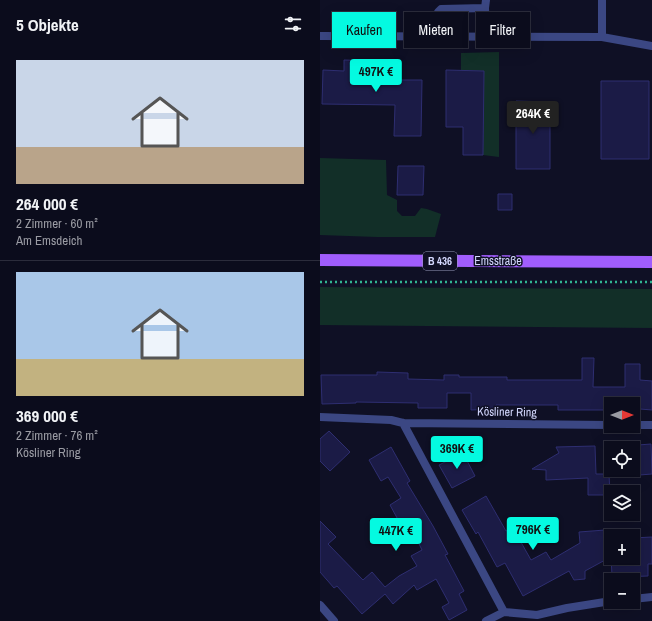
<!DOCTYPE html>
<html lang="de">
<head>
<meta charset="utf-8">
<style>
  :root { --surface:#0b0c1c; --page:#141525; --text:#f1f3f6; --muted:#9a9ba3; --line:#2b2c3b; --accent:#04fae1 }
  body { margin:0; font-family:"Archivo Narrow",sans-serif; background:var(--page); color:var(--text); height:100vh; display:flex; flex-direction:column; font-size:15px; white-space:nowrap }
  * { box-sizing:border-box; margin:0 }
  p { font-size:13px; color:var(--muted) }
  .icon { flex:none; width:22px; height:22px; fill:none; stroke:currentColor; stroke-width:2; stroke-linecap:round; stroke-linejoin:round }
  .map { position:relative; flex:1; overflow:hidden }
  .drawer { display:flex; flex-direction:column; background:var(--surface); width:320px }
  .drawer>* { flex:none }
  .guide { position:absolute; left:12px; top:12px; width:260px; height:36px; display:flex; gap:8px }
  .needle { width:26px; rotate:90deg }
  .fabs { position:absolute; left:284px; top:397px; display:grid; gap:8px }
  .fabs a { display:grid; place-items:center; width:36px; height:36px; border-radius:0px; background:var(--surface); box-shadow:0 4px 16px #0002,0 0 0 1px var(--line); font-size:20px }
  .price { position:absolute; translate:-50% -34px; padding:0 9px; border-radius:4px; background:var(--accent); color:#111; font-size:13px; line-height:26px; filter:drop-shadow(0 1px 2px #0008) }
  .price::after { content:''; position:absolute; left:50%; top:24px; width:12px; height:9px; margin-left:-6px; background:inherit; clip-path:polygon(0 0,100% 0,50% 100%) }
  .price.on { background:#222; color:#fff }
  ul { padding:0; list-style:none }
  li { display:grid; align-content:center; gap:8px; height:212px; padding:0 16px }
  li+li { border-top:1px solid var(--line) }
  li span { display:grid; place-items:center; height:124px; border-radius:0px; color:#555 }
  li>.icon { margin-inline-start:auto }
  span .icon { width:72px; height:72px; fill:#fffc; stroke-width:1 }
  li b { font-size:17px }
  h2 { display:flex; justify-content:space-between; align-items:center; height:48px; padding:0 16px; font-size:17px }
  .tag { padding:0 14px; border-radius:0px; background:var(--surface); box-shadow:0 4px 16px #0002,0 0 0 1px var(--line); font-size:14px; line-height:36px }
  .tag.on { background:var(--accent); color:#111 }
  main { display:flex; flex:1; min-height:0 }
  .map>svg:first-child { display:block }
</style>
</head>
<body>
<main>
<section class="drawer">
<h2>5 Objekte<svg class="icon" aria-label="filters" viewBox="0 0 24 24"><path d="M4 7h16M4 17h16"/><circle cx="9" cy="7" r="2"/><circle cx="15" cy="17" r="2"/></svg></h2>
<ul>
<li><span style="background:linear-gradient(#c9d6e8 70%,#b9a48a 0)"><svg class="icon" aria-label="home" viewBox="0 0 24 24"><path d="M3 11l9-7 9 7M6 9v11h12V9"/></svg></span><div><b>264 000 €</b><p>2 Zimmer · 60 m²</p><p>Am Emsdeich</p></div></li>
<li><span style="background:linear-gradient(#a9c7e8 70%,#c2b280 0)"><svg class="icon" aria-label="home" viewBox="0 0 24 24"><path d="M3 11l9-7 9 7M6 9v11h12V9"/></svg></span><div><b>369 000 €</b><p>2 Zimmer · 76 m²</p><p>Kösliner Ring</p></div></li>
</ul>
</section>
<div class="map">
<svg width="332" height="621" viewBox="0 0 332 621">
  <rect width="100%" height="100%" fill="#0f1025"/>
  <!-- green -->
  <path fill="#122f28" d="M179,52V157L163,155L164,71L141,70V53Z
    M0,158L66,160L67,195L77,200V211L82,216H95L101,208L107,209L121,214L115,237H57L0,235Z
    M0,287L332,289V328L0,325Z"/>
  <!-- building -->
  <path fill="#1b1b46" stroke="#2e2e71" d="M24,60L60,61L59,80H102L101,136H74L75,105L2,104L3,70L24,71Z
    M126,70L164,71L163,155H143V127H126Z
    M281,81H329V159H281Z
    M196,101L230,102V169H196Z
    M78,166H104L103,195H77Z
    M178,194H192V210H178Z
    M262,358H274L273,387H305V364H320V380L332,381V410L320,409V414H313V404H291V414H286V410H238V405H176V409L151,410V393H127V408H98V403L36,402V403L2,404L1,375H57V372L88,373V379L124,380V375H139V377H187V380H262Z
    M9,431L30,452L10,471L0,461V439Z
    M331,444L332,474L307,476V470H313V448H305V446Z
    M275,446L276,474H289L290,495H268V478L226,480V470L212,469L239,453L236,447Z
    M71,447L90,481L87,483L113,526L128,554L125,555L144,591L139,594L147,610L129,620L122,607L129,603L116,579L97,590L94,585L73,604L65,594L42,614L17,586L14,588L0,572V521L16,537L8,544L43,580L52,572L65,587L79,576L97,566L91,556L102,550L89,523L82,527L70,505L81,498L68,477L61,481L49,460Z
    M143,453L155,476L132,488L119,465Z
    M166,496L186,531L193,528L211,560L226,552L231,560L260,543L259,532L285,530L287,559L265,571V579L254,580L249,571L203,596L185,563L177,567L158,532L156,534L142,510Z
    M332,537V564H328V576L300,577V575H292L291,558H313V538Z"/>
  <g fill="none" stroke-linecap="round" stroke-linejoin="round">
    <!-- path -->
    <path stroke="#31b592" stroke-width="2.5" stroke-dasharray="2 3" stroke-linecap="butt" d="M0,282H332"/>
    <!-- lane -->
    <path stroke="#3b4783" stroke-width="8" d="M165,8L166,0
      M117,37L118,12L121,9L165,8L166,37"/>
    <!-- street -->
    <path stroke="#3b4783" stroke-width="8" d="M0,36L282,37L332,46
      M282,37V0
      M0,417L71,420L83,423L291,425
      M83,423L184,612
      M313,425H332
      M313,599L332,597
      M0,605L14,621
      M166,621L184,612L217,615L247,608L291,601"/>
    <!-- primary -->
    <path stroke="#a05dfd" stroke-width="12" d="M0,260L332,262"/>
  </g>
  <g text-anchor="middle" stroke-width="3" stroke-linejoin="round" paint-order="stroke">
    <!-- shield labels -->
    <rect fill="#0f1025" stroke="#999cbd" stroke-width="1" x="103" y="252" width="34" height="18" rx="3"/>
    <g font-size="11" font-weight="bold" fill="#d4d8fe">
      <text x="120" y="265">B 436</text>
    </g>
    <!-- street labels -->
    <g font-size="12" fill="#d4d8fe" stroke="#0f1025">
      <text x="178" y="265">Emsstraße</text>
      <text transform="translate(187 412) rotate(1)" y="4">Kösliner Ring</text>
    </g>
  </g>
</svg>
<div class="fabs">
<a><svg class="needle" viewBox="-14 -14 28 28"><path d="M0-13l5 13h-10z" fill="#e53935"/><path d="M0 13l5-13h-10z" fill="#9a9ba3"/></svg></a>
<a><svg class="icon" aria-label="locate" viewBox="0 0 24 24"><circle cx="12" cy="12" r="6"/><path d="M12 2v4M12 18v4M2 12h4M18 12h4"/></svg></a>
<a><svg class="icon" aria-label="layers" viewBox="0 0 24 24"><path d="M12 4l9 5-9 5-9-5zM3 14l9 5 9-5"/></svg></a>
<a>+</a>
<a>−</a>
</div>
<b class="price" style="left:56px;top:93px">497K €</b>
<b class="price on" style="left:213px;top:135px">264K €</b>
<b class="price" style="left:137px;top:470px">369K €</b>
<b class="price" style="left:213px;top:551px">796K €</b>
<b class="price" style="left:76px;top:552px">447K €</b>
<div class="guide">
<a class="tag on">Kaufen</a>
<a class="tag">Mieten</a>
<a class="tag">Filter</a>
</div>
</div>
</main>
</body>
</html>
